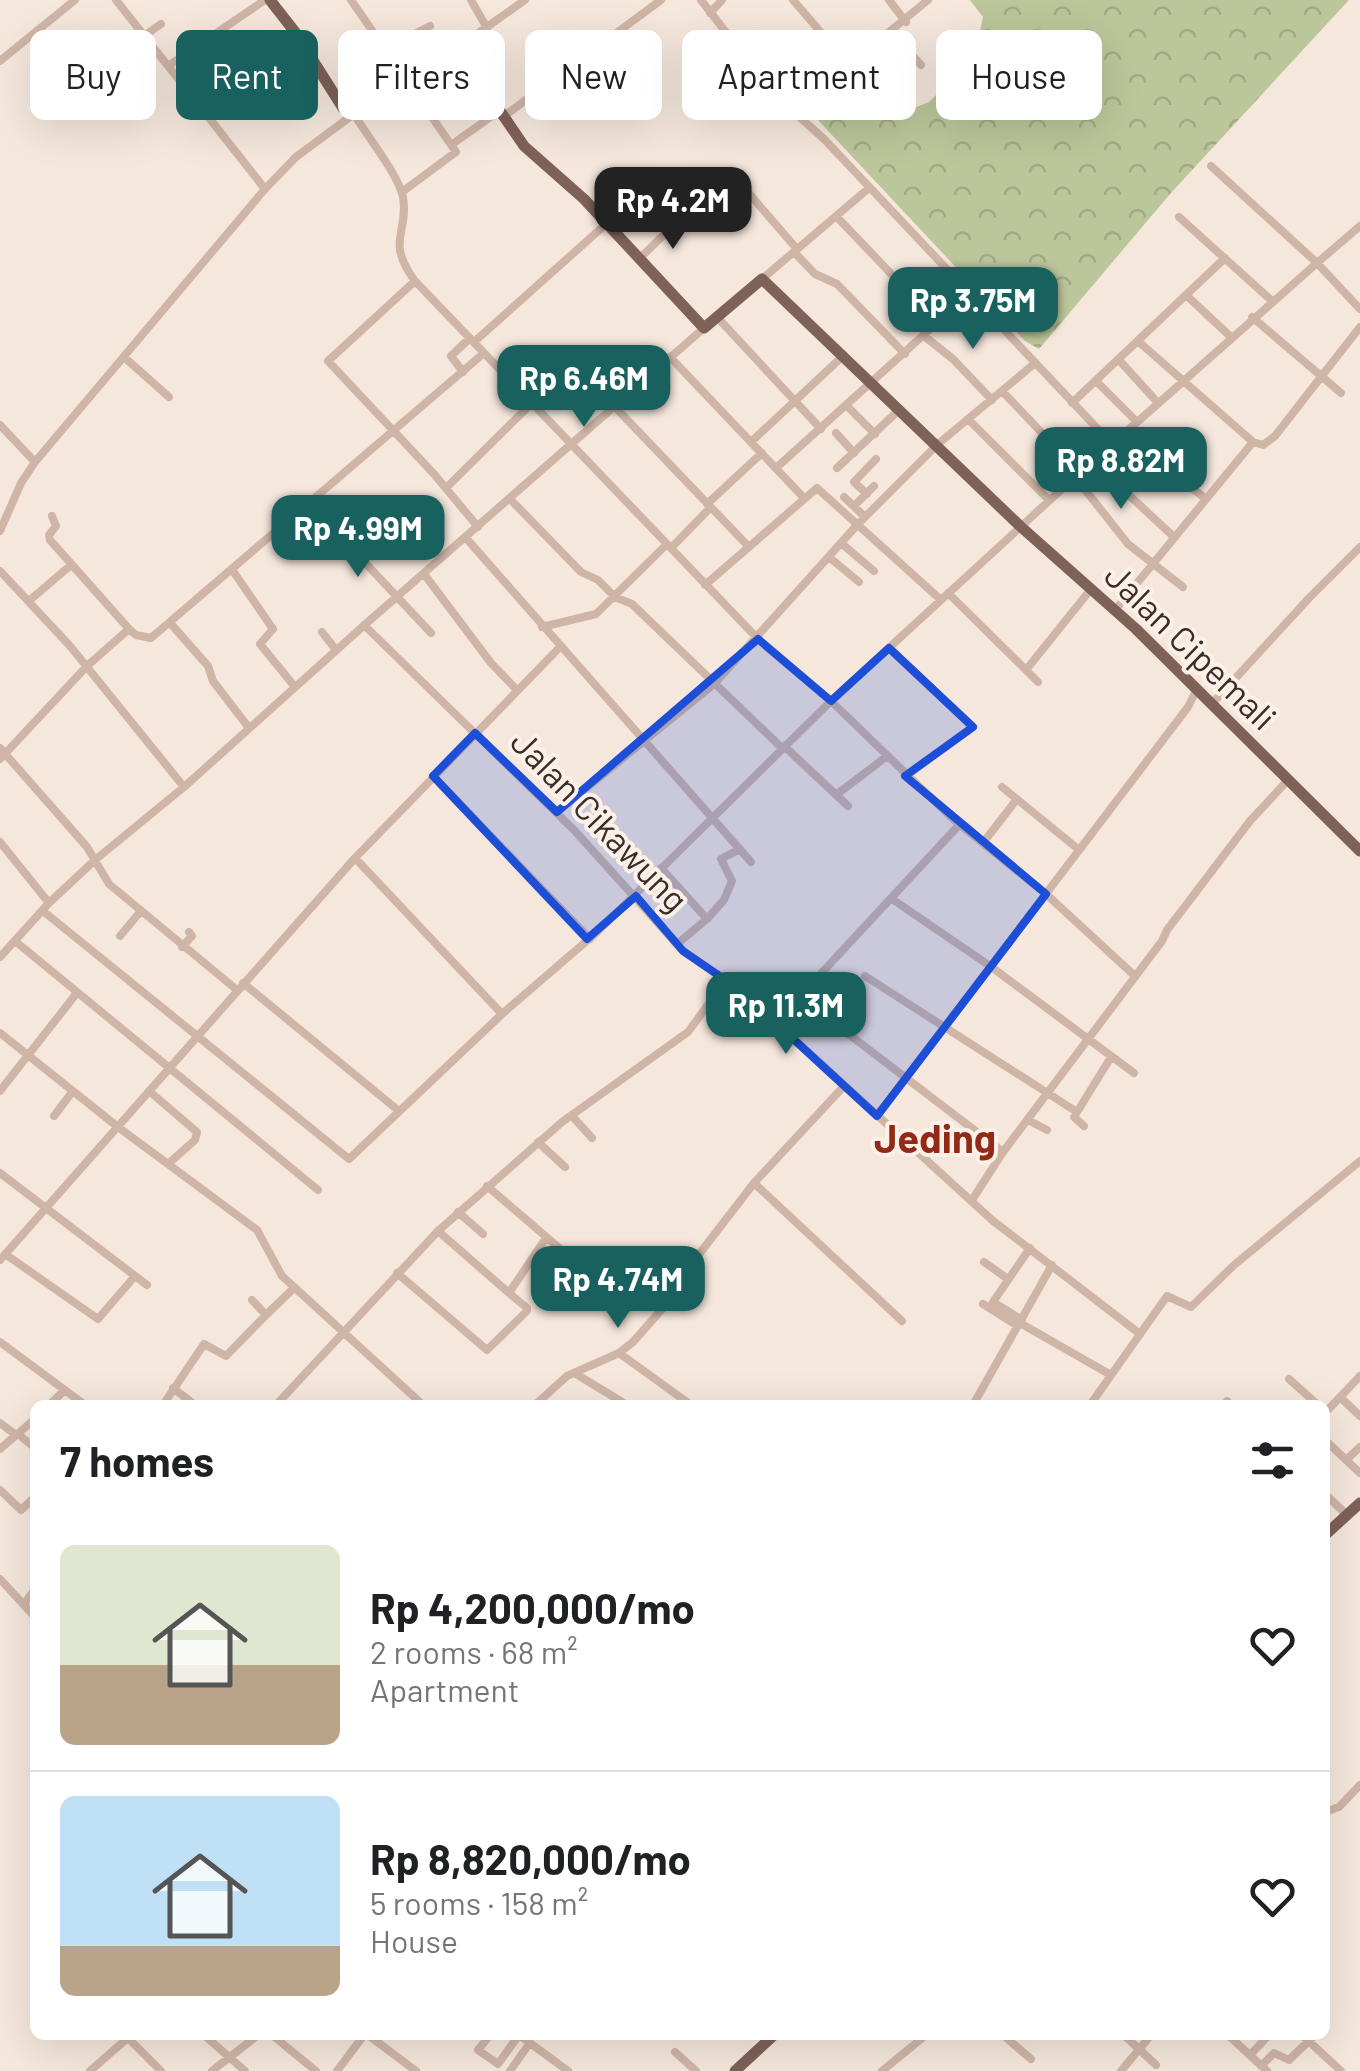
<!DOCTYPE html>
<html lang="en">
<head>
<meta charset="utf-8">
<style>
  :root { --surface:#fff; --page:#f6f6f6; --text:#202124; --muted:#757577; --line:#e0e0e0; --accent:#18615f }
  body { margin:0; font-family:Barlow,sans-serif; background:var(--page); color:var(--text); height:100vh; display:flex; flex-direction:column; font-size:38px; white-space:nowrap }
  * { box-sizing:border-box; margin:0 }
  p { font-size:32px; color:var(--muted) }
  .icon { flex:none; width:55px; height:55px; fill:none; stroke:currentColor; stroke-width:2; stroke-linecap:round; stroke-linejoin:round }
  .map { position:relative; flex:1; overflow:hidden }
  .sheet { position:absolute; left:30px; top:1400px; width:1300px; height:640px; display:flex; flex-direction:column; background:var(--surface); border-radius:15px; box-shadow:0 10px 40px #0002 }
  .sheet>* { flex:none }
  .guide { position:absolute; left:30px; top:30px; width:1300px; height:90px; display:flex; gap:20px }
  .price { position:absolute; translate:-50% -85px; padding:0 22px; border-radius:20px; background:var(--accent); color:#fff; font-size:32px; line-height:65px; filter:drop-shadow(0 2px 5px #0008) }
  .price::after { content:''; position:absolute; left:50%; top:60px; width:30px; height:22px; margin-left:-15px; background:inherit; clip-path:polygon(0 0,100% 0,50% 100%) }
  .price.selected { background:#222; color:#fff }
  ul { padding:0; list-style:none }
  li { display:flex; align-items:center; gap:30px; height:250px; padding:0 30px }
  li+li { border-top:2px solid var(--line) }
  li span { display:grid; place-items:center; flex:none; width:280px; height:200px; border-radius:15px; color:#555 }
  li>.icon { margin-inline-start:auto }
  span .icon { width:120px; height:120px; fill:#fffc; stroke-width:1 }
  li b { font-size:42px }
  h2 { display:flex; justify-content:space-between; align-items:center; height:120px; padding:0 30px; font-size:42px }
  .pill { padding:0 35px; border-radius:15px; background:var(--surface); box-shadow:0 10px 40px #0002; font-size:35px; line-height:90px }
  .pill.selected { background:var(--accent); color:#fff }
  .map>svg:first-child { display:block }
</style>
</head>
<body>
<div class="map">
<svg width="1360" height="2071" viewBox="0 0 1360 2071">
  <defs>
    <pattern id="forest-crowns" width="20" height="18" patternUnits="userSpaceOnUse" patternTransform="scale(2.5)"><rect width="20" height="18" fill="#bbc69a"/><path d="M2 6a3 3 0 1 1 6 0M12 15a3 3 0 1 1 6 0" fill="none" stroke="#a2aa85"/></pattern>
  </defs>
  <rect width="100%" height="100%" fill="#f5e7dc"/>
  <!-- forest -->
  <path fill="url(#forest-crowns)" d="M970,0H1349L1170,194L1039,349L1025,341L816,118L836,105L901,113L929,102L965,66L977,46L983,17Z"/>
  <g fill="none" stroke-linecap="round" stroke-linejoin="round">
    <!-- minor -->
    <path stroke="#cfb5a6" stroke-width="8" d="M116,0L265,189
      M351,0L456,152L402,192
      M471,0L487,28
      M701,0L772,92L824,139L1112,444
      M793,0L849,65L928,0
      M889,0L906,22
      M710,13L722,0
      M892,33L921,65
      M144,36L161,24
      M457,48L525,0
      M740,51L758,34
      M389,53L407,38L430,26
      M0,61L75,0
      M168,66L265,0
      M740,91L760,78
      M503,117L661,0
      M451,145L499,111
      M1211,166L1317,263L1360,226
      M739,182L797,249
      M836,216L938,323
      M1179,217L1272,301
      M794,252L815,274L837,284L905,354
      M639,259L680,219
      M762,279L869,188
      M415,281L328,361L434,474L478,527
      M1186,295L1231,337
      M920,305L950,275
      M716,316L821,429
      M1252,317L1341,393
      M924,336L953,359L992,400
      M474,342L606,224
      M1139,342L1253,442L1263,445L1275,436L1360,327
      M124,357L169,397
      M670,357L804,498
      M1119,360L1158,403
      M463,372L451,356L470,338
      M1096,381L1137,422
      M1002,391L1080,473
      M1072,403L1225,258
      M614,406L749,547
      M847,406L875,434
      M969,420L1049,500
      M0,425L35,462
      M1127,431L1149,454L1206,499
      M836,433L854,453
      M751,442L844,355
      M1097,457L1118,485L1174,537
      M776,468L969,294
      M837,468L900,409
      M1075,477L1128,544L1183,587
      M446,488L532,403
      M867,494L854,482L876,459
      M844,497L865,517
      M510,499L581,572L598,580L615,597L632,604L782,748
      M310,504L431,633
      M707,504L762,453
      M854,506L874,486
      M52,516L56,526L49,535L50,540L129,629L136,635L151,638L484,353
      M0,531L21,483L35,462L265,189L296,157L354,114C367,136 398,174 403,197C409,234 385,240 415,281L758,639L831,701L954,820L1046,894L1135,976
      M466,538L751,862
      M841,543L874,571
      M671,548L711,507
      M829,557L859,582
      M0,571L70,646L184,787
      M233,571L273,629L260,644L295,687
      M424,574L491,663L516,689
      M705,585L817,488L941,600
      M948,593L1038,682
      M30,600L71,565
      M1115,610L1253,442
      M171,624L208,666L213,681L249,728
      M364,625L575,831L683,951L740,990L992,1220L1140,1334
      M542,627L596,614L667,544
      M322,632L336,650
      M889,648L973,727L906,776
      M1026,670L1091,589
      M1211,705L1310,597L1360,547
      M784,746L848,806
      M0,748L87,847L109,884L237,990
      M0,759L87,666L129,629
      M433,776L590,939L831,701L1075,477L1317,263L1360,309
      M1002,787L1078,849
      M836,795L886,757
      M557,812L714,684L858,524L938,444L1034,364
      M0,842L49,903
      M983,843L1017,799
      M355,858L502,1014
      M661,868L707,919
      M892,899L990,966L1134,1073
      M43,911L349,1159L502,1014L589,939
      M120,936L140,912
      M15,941L318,1190
      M677,944L707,919L724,900L732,881L721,859L740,849
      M182,947L192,936L189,932
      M0,957L49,903L95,860L184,787L369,621L704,328
      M865,976L1077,1112
      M243,983L399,1111
      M800,997L1003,1152
      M776,1022L959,825
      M0,1033L118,1127L257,1230L282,1276L423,1405
      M0,1091L76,994
      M149,1091L197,1132L195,1140L168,1164
      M54,1116L73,1091
      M572,1116L592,1138
      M877,1116L1188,707L1196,691
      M1028,1120L1047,1130
      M1084,1126L1074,1117L1111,1057
      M538,1142L565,1167
      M0,1173L147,1285
      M754,1183L902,1321
      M487,1186L614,1295L636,1282L672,1298
      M972,1200L1003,1152L1162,941L1167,930L1250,821L1288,780
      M458,1212L483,1234
      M438,1231L509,1293L546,1238
      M5,1254L98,1319L135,1276
      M0,1260L355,858L560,647
      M984,1262L1008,1279
      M397,1273L487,1350L527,1311V1308L509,1293
      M252,1300L266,1315L294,1288
      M983,1304L1018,1326
      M1022,1320L993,1302L1030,1248
      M1020,1323L1111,1375
      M0,1342L85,1405
      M619,1353L691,1405
      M576,1374L627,1405
      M1289,1379L1318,1405
      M173,1388L195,1405
      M1340,1397L1360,1416
      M1227,1401L1231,1405
      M49,1405L64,1391
      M163,1405L204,1344L226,1356L266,1315
      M276,1405L438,1231L562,1122L688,1032L727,979
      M535,1405L567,1376L619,1353L633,1342L670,1300L700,1253L754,1183L844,1086
      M973,1405L1052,1265
      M1090,1405L1167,1296L1191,1307L1233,1266L1360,1161
      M1325,1413L1360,1376
      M0,1423L16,1435
      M18,1434L35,1448
      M1325,1440L1360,1473
      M0,1449L35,1419
      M1346,1460L1360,1447
      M35,1475V1479
      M0,1490L21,1510L35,1497
      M1325,1494L1347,1515
      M0,1579L35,1617
      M24,1604L35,1589
      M1325,1812L1339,1807L1360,1785
      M204,2035L245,2071
      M272,2035L316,2071
      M368,2035L416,2071
      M490,2035L478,2050L498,2064L519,2035L568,2071
      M1003,2035L1031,2059
      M1124,2035L1156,2065
      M1228,2035L1267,2071
      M1302,2035L1341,2071
      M128,2038L161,2071
      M675,2052L696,2071
      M1250,2055L1269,2035
      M1261,2066L1274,2053L1289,2060L1315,2035
      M90,2071L131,2035
      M212,2071L258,2035
      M337,2071L364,2035
      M510,2071L529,2044
      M882,2071L926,2035
      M1121,2071L1151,2035"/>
    <!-- major -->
    <path stroke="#7e6157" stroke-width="11" d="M270,0L295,32L343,108L354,114L457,48L524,146L584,199L704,328L762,279L1020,526L1136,629L1360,851
      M1325,1535L1360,1503
      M735,2071L774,2035"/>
  </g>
  <!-- marked area -->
  <path fill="#1d4ed8" fill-opacity="0.2" stroke="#1d4ed8" stroke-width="8" stroke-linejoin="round" d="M758,639L831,701L889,648L973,727L905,776L1046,894L877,1116L740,990L683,951L636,896L587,939L433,776L475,733L557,812Z"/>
  <g text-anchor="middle" stroke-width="8" stroke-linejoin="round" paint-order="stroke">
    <!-- street labels -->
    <g font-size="35" fill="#3a2c28" stroke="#fcf1e9">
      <text transform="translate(1190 647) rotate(44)" y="12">Jalan Cipemali</text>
      <text transform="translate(599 821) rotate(46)" y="12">Jalan Cikawung</text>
    </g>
    <!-- quarter labels -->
    <g font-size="40" font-weight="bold" fill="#932a17" stroke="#fcf1e9">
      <text x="935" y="1153">Jeding</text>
    </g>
  </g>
</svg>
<b class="price selected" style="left:673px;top:252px">Rp 4.2M</b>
<b class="price" style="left:973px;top:352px">Rp 3.75M</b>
<b class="price" style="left:584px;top:430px">Rp 6.46M</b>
<b class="price" style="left:1121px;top:512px">Rp 8.82M</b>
<b class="price" style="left:358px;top:580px">Rp 4.99M</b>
<b class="price" style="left:786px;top:1057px">Rp 11.3M</b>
<b class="price" style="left:618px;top:1331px">Rp 4.74M</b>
<div class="guide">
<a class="pill">Buy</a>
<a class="pill selected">Rent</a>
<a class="pill">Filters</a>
<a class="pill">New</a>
<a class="pill">Apartment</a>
<a class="pill">House</a>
</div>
<section class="sheet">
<h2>7 homes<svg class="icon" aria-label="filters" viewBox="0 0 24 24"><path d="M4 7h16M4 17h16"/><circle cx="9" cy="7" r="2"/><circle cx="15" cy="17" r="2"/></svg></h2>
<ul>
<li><span style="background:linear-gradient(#dfe7d0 60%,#b9a48a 0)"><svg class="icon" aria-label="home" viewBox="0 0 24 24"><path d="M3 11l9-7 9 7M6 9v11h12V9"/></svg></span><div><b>Rp 4,200,000/mo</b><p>2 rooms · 68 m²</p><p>Apartment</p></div><svg class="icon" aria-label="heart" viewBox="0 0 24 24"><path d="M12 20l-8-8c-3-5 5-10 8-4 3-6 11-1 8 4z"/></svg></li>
<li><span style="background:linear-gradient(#bfe0f5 75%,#b9a48a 0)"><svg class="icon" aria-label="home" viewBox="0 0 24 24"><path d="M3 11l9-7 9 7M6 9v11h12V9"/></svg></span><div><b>Rp 8,820,000/mo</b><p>5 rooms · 158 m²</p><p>House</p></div><svg class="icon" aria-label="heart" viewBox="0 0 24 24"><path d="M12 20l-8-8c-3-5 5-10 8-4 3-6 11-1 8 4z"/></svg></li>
</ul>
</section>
</div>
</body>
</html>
